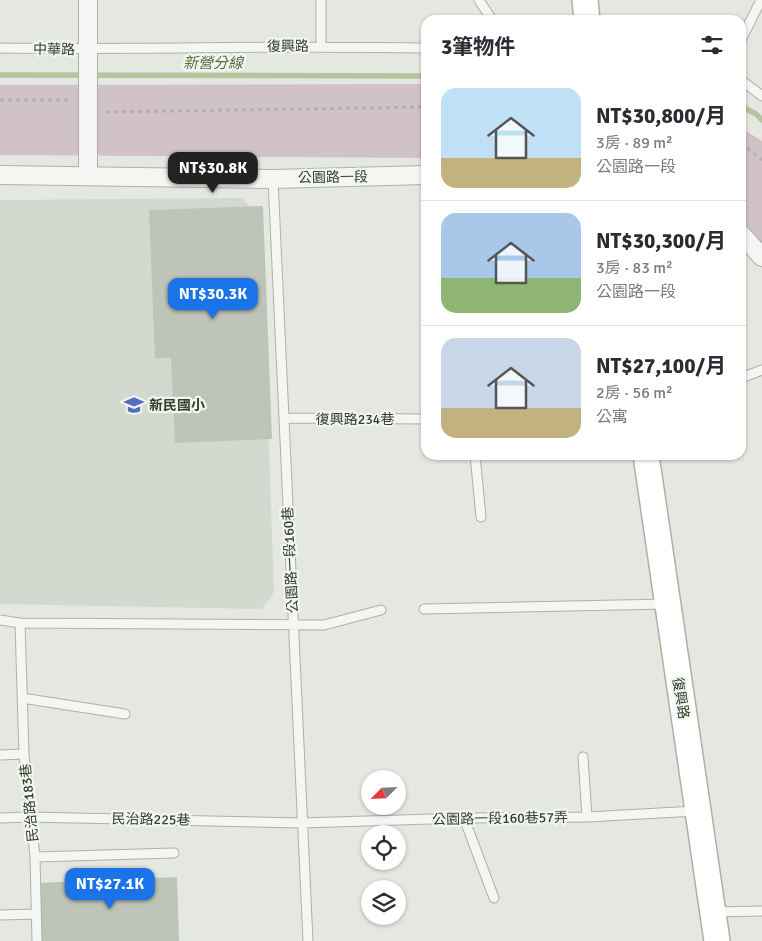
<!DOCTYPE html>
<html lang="zh-TW">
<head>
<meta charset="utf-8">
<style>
  :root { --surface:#fff; --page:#f7f7f7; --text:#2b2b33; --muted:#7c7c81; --line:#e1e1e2; --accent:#1a73e8 }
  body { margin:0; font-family:Signika,"Noto Sans TC",sans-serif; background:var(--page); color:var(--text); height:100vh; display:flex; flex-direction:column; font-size:19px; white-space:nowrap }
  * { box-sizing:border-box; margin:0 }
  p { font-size:16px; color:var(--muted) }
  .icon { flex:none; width:28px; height:28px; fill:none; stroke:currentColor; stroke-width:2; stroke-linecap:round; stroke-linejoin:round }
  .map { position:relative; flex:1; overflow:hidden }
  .panel { position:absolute; left:421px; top:15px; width:325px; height:445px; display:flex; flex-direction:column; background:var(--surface); border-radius:15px; box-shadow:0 1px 4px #0004 }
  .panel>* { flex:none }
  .needle { width:32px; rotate:246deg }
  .controls { position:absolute; left:361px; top:770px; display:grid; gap:10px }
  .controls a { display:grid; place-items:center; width:45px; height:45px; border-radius:50%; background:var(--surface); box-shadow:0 1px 4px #0004; font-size:25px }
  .price { position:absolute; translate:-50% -42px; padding:0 11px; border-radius:10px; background:var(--accent); color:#fff; font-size:16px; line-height:32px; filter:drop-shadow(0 1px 2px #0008) }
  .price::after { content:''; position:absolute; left:50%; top:30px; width:15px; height:11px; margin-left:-8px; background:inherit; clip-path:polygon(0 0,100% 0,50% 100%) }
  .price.current { background:#222; color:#fff }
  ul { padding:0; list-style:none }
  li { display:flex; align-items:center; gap:15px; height:125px; padding:0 20px }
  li+li { border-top:1px solid var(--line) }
  li span { display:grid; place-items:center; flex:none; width:140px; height:100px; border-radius:15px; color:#555 }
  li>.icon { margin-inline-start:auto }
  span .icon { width:60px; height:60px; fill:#fffc; stroke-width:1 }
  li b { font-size:21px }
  h2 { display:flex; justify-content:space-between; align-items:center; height:60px; padding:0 20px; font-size:21px }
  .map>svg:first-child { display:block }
</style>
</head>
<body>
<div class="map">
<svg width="762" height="941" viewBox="0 0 762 941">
  <rect width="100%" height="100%" fill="#e4e8e0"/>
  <!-- built -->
  <path fill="#d4d9cf" d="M242,198L261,218L274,592L262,609L0,604V200Z"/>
  <!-- green -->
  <path fill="#d1c2c8" d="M426,84V158L0,155V85Z
    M741,128L762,141V243L741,222Z"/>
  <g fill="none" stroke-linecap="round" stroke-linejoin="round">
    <!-- stream -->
    <path stroke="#b6c49e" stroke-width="5.5" d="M0,75L426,76
      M741,106L756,114L762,120"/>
  </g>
  <!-- building -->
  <path fill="#bec4b8" d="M263,206L272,439L175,443L171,358H155L149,210Z
    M177,877L179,941H41L39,883Z"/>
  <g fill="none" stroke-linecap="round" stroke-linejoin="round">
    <defs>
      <path id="lane" d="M321,0V46
        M479,0L492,20
        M741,40L761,0
        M0,48C142,50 284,45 426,48
        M741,80L762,96
        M273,179L308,941
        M741,378L762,370
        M284,418L426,419
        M475,455L481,517
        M424,609L667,604
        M0,620L20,623L324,625L381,610
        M20,623L24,754L35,857L37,941
        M22,698L125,714
        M0,755L24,754
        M583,757L587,817
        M0,818L30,817L302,823L464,818L587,817L696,811
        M464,818L494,898
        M35,857L174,853
        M713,912L762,911
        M0,915L36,914"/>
      <path id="street" d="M0,175L273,179L426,175
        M88,175V0
        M741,234L762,257"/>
      <path id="secondary" d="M585,0L587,20
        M646,455L717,941"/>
    </defs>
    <!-- lane casing -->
    <use href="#lane" stroke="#acb2a6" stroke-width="11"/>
    <!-- street casing -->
    <use href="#street" stroke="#acb2a6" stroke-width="20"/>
    <!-- secondary casing -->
    <use href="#secondary" stroke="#acb2a6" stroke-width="28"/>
    <!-- path -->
    <path stroke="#afb4ab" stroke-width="3" stroke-dasharray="4 4" stroke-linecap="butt" d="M0,100H72
      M106,112L426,107
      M741,143L762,160"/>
    <!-- lane -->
    <use href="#lane" stroke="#f4f6f3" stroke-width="9"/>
    <!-- street -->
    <use href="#street" stroke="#f4f6f3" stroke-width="18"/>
    <!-- secondary -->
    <use href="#secondary" stroke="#fff" stroke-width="25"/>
  </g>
  <!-- icons -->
  <defs>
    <symbol id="school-bare" viewBox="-9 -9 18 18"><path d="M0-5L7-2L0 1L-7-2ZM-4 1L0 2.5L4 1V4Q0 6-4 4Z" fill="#5170c1" stroke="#f3f5f0" stroke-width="2.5" paint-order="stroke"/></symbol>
  </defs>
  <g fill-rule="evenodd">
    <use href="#school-bare" x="120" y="391" width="28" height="28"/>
  </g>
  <g text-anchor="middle" stroke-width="4.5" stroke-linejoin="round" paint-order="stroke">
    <!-- street labels -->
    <g font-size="14" fill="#343e2a" stroke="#f3f5f0">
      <text transform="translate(288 46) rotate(-1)" y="5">復興路</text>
      <text transform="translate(54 49) rotate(1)" y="5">中華路</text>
      <text transform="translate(333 177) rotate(-1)" y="5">公園路一段</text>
      <text x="355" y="424">復興路234巷</text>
      <text transform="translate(290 560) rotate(-93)" y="5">公園路一段160巷</text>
      <text transform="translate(681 698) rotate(81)" y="5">復興路</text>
      <text transform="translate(29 803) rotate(-96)" y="5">民治路183巷</text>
      <text transform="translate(500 818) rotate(-1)" y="5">公園路一段160巷57弄</text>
      <text transform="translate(151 819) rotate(1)" y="5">民治路225巷</text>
    </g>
    <!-- poi labels -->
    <g font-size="14" font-weight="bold" fill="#343e2a" stroke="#f3f5f0" text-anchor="start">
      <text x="149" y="410">新民國小</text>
    </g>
    <!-- water labels -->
    <g font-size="15" font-style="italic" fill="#576e38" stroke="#f3f5f0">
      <text x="213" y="68">新營分線</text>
    </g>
  </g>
</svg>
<div class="controls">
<a><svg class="needle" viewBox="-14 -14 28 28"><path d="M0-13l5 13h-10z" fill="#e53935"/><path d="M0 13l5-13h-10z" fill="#7c7c81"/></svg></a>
<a><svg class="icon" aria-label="locate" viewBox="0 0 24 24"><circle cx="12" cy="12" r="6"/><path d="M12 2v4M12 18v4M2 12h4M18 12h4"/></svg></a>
<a><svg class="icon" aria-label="layers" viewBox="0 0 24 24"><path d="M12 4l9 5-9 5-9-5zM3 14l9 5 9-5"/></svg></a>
</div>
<b class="price current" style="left:213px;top:194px">NT$30.8K</b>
<b class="price" style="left:213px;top:320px">NT$30.3K</b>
<b class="price" style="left:110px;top:910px">NT$27.1K</b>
<section class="panel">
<h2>3筆物件<svg class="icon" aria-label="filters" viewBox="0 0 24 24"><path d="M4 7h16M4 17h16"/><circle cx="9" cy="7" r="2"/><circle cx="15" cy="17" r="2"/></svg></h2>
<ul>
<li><span style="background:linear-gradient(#bfe0f5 70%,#c2b280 0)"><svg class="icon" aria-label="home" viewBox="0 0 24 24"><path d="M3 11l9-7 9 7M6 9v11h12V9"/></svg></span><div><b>NT$30,800/月</b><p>3房 · 89 m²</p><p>公園路一段</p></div></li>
<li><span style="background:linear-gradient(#a9c7e8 65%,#8fb573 0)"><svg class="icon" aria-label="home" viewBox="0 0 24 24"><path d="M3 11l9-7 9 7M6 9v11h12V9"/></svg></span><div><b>NT$30,300/月</b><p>3房 · 83 m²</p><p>公園路一段</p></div></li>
<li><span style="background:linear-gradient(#c9d6e8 70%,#c2b280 0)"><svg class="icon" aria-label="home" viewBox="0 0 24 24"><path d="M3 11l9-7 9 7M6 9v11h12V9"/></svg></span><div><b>NT$27,100/月</b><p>2房 · 56 m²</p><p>公寓</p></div></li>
</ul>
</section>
</div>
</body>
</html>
